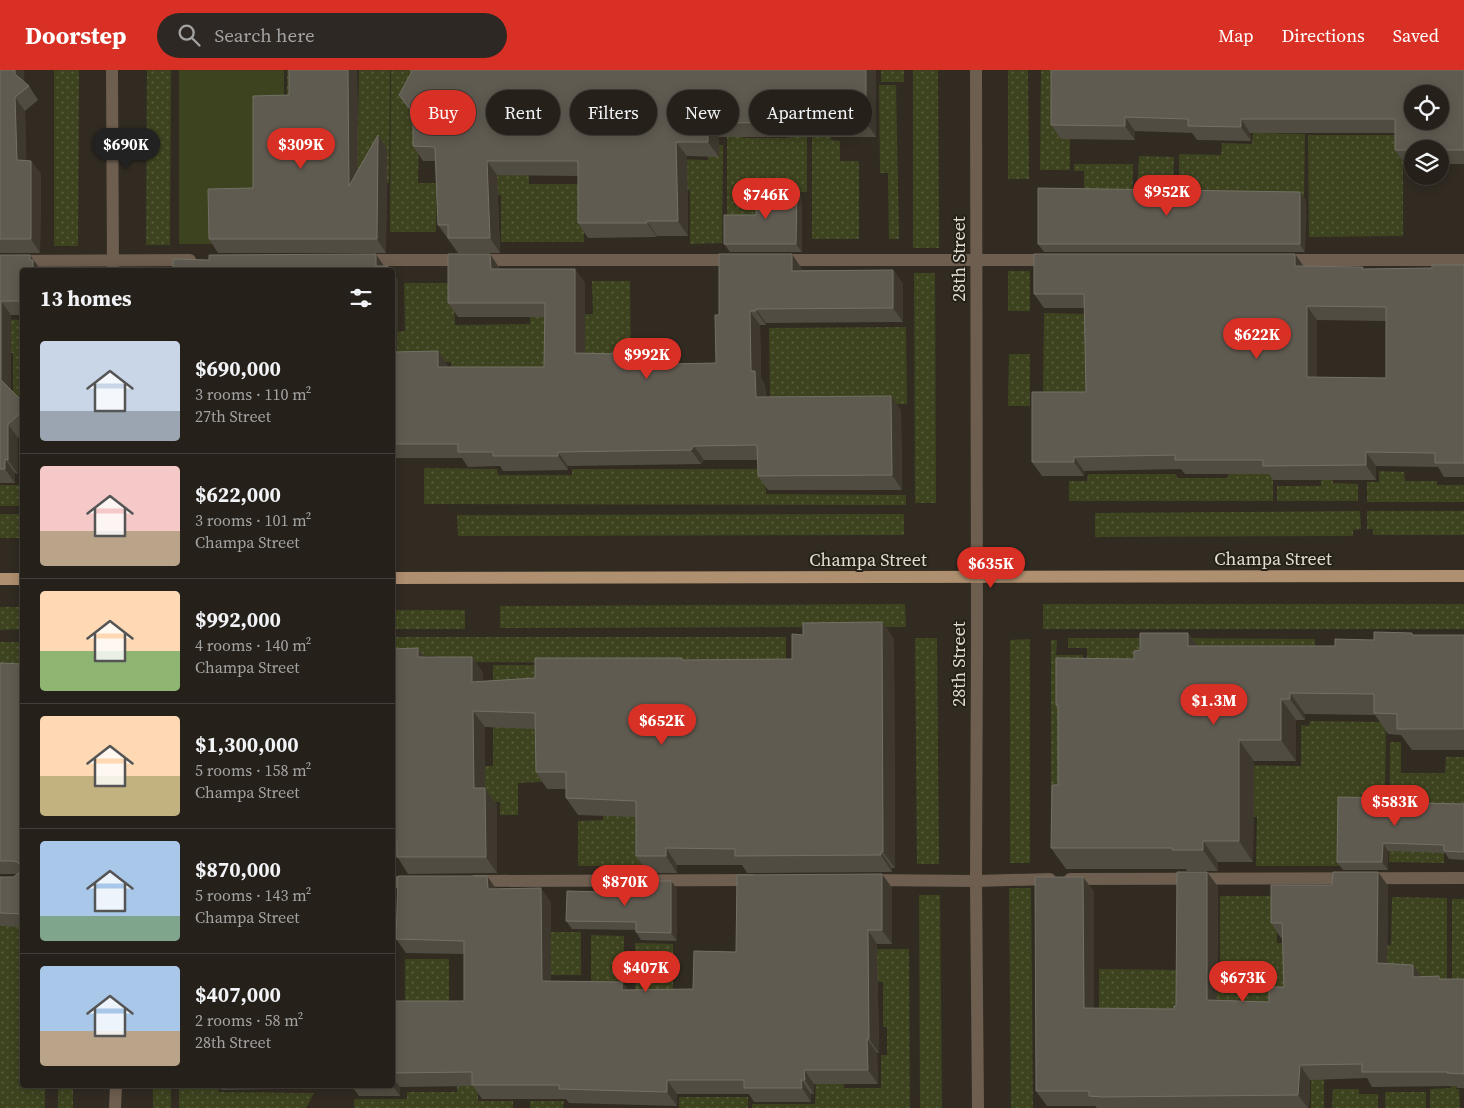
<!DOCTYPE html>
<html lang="en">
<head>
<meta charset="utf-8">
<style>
  :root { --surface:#25201a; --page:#2d2823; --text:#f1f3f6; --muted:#a3a3a2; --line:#423e39; --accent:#d93025 }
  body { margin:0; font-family:"Source Serif 4",serif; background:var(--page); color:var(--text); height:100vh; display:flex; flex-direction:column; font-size:19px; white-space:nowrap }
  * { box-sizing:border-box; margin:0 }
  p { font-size:16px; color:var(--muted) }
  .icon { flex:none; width:28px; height:28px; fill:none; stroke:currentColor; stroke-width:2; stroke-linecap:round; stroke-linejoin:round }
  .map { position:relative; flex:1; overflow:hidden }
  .drawer { position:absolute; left:20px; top:198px; width:375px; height:820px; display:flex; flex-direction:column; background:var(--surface); border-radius:5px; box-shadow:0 2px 12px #0003,0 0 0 1px var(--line) }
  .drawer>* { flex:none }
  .top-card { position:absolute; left:410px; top:20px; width:475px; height:45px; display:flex; gap:10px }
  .tools { position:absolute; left:1404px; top:15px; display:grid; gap:10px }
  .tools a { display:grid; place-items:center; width:45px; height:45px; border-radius:50%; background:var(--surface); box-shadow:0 2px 12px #0003,0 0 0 1px var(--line); font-size:25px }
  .price { position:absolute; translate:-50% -42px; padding:0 11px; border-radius:18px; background:var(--accent); color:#fff; font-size:16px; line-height:32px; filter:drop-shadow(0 1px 2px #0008) }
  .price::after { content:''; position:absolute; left:50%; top:30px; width:15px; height:11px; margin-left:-8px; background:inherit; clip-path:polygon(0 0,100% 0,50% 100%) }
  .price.active { background:#222; color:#fff }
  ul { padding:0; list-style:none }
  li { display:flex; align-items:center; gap:15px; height:125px; padding:0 20px }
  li+li { border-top:1px solid var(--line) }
  li span { display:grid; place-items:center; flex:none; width:140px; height:100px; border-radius:5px; color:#555 }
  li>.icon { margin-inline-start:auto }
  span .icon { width:60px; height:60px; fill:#fffc; stroke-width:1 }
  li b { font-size:21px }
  h2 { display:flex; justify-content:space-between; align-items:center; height:60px; padding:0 20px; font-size:21px }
  .pill { padding:0 18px; border-radius:22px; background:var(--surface); box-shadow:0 2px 12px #0003,0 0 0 1px var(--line); font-size:18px; line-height:45px }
  .pill.active { background:var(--accent); color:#fff }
  header { display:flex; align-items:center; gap:30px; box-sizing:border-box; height:70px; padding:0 25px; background:var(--accent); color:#fff }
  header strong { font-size:24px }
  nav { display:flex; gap:28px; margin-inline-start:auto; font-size:18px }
  .search { width:350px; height:45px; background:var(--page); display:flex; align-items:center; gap:12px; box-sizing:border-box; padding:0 18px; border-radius:28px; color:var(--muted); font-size:19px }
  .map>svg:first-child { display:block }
</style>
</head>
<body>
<header>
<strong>Doorstep</strong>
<div class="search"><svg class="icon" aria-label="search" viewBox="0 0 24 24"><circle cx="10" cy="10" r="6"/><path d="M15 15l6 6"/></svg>Search here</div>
<nav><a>Map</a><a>Directions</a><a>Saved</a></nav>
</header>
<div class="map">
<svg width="1464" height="1038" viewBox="0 0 1464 1038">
  <defs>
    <pattern id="grass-dots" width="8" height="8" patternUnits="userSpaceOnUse" patternTransform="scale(1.25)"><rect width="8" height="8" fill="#3d431f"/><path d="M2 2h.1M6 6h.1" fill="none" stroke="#595e3f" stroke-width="1.8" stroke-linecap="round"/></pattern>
  </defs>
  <rect width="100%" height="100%" fill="#312b22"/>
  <!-- grass -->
  <path fill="url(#grass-dots)" d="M54,0H79L78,176H54Z
    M147,0H171L170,175H146Z
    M287,0H296V57L358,58L359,0H390L389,113H318L286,131Z
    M391,0H417L408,33L409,47L419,60L418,113H437L436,162H390Z
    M881,0H904V12H881Z
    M913,0H938L939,178H913Z
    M1008,0H1028L1029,109H1008Z
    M1041,0H1056L1070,66V100H1040Z
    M727,12L743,13V68H789L790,17H807V122H760V154H727Z
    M879,15H896L899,169H889L888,103H880Z
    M812,16H831V70L840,71V91H859V169H812Z
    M1253,63L1305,64L1304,128H1263L1179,131V84L1221,85L1222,73L1252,74Z
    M528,65L529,114H584V172H501V125H483V95Z
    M1308,65H1403V166L1309,167Z
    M709,75H723L722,173L690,174V120H657L673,89L708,90Z
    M1139,86L1174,87L1173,122H1137Z
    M1074,94H1133L1132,155L1084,173V101H1074Z
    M1008,201H1030V241H1008Z
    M914,203H935L936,433H915Z
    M592,211H630L631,292H549V305L452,306L451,292H405L393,306L392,262L405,261L404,213H454L455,255L530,254L531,214L559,245L593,244Z
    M1044,243L1090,244L1093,331L1043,330Z
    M0,249L22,250V333H13V283L0,282Z
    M906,257L907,334H770L769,258Z
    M1009,284H1030V336H1008Z
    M1273,292V431H1069V411H1087L1088,404H1176L1177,408H1228V339Z
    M1321,340H1333V413L1358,414V431H1277V416H1321Z
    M20,372H22V436H0V415H20Z
    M424,398L497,399L498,405H572V399H765L766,424L906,425V435L424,434Z
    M1379,401L1404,402L1405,411H1437V415H1464V432H1367V412H1379Z
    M1360,441L1361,459L1353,460V466L1095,467V443Z
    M1367,441H1464V465H1373V459H1367Z
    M0,444H22V468H0Z
    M904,444V465L458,466L457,445Z
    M905,534L906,557L500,558V536Z
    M1043,534H1464V559H1043Z
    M0,537H22V559L0,560Z
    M393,540H465V559H393Z
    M393,567H786V604L700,593L437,592V586H393Z
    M915,568H937L939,794H917Z
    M1068,568H1144V625L1087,606V578H1068Z
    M1148,568L1315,569V618L1226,593Z
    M1030,569V793H1010V570Z
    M1051,570H1057L1056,585H1083V607L1098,732L1051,731Z
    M0,572H22V603H0Z
    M493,595H543V712L518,713V745H500V732H436V696H493Z
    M1310,651L1386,652L1385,731H1340V796H1256L1257,747H1228L1229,695L1301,696V655L1309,656Z
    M1390,672H1401V703H1445L1446,687H1464V739H1444V793L1389,792Z
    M603,726H643L644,796H578V751L603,750Z
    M1009,818H1031L1033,1038H1011Z
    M919,825H940L942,1038H920Z
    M1220,826H1277V873H1311L1274,941L1184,947L1185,911H1220Z
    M1392,827L1447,828V918H1408L1363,875H1391Z
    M1452,829H1464V920H1452Z
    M0,831H22V1015H45V1038H0Z
    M546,862H581V905H546Z
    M591,865L624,866V922H591Z
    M635,873L673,874V941L635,940Z
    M870,879H909L910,1038H752V1034H815L816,1003H844V1018H881V985H887V957H883V912L871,911Z
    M405,889H449V941H405Z
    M1099,899L1176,900V950H1099Z
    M1311,990L1324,1004V1038H1311Z
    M457,1000H478V1031H513V1038H354V1029H407V1022H457Z
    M1452,1010H1456V1019H1459L1460,1038H1430V1019L1451,1018Z
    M58,1015H73V1038H58Z
    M153,1015H171V1038H153Z
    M179,1015H218L219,1022L314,1023L306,1038H179Z
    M276,1015H319L316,1019H276Z
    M1333,1019H1359V1024H1378V1038H1332Z
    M1385,1022H1426V1038H1385Z
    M679,1027H748V1038H679Z
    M530,1031H564L563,1038H530Z"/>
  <!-- green -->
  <path fill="#3d431f" d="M179,0H284V128L216,174H179Z"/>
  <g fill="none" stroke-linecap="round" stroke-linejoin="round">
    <!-- minor -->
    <path stroke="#6d5e4f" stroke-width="12" d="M112,0L113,200
      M976,0L977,563L976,811L978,1038
      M365,190H735
      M780,190H1050
      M1282,190H1464
      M0,191L190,190
      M1070,809L1464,808
      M870,810L976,811L1050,809
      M475,811L752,810
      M392,812H415
      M115,1038L116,1015"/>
    <!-- major -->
    <path stroke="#ae8f6f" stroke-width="12" d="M392,508L1464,506
      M0,509H22"/>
  </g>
  <!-- wall -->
  <path fill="#514c41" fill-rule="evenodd" d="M0,0H24V13L29,16L38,30L25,41L26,90L31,91L41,104L40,183H0Z
    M289,0H357L358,100L387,78L386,183H218L209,169L253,118L289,25Z
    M876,0V67H719V87L687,86L688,166H657V167L588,168L578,153V106L497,105L500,183H458L438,155L435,91H423L413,76V45L399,25Z
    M1464,0V94H1440V79H1412V94H1405L1395,80V63H1250L1251,71L1197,70L1192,63L1135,61V70L1061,69L1051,55Z
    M797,118L802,126V182H730L724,174L756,145Z
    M1300,122L1306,130L1305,182H1044L1038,174Z
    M490,184L500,199H575L585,213V283L630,295L716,293L719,245L802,199V200H893L903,214V252L766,253V255H760L761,308L765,315L766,327L901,340L902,420H768L758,406V390H704L701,394L568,396V400L503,401L500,396L468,397L462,388H392V203L398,210L397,282L448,296V297H544V247H458L448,233Z
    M0,185H30L40,199L22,200V245H11V320L22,331V364L18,368V404L15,403V413H0Z
    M1464,195V407H1444L1438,397L1376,396V410H1273L1269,404H1185L1181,399L1084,401V406H1042L1032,392L1086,322L1084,238H1044L1034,224L1304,196L1364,199L1432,198ZM1317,250L1386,251V308L1317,307Z
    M882,552L894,569L895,798H892V802L747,803L742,795H677V803H648L636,786V747L578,745L566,728V719H547L536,702L535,659L485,657V719L497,735V803L408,804L398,788H392V579L418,578L424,587H472L483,603V611L535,608L682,588L684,590L792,589L803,565Z
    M1188,563L1197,576H1335L1414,565H1464V680H1412L1401,665L1388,664L1375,645L1305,644V650H1296V691H1254L1253,792H1218V801H1187L1186,799H1066L1051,778L1058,715V638L1056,635L1134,589L1140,580Z
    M0,593L22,594V857L0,856V807H13L18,804H0Z
    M1381,732L1464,734V790L1449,789L1445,783L1388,781V800H1343L1337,792Z
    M1207,802L1218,817L1217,930L1269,932L1284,917L1283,868H1281L1271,853L1332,815L1378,802L1388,816L1387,894L1413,895L1421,907L1441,909H1464V1018H1457L1456,1016L1372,1017L1367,1008L1310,1010L1309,1038H1097L1095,1036H1047L1036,1021L1083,807L1094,822V939H1174L1176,936Z
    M882,804L892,818V874H877L879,983H877L878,1014H814V1024H811V1032H754L749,1024H677V1036L569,1033L566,1029H482L473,1016L400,1017V1026H359L351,1015H392V931H464V884L406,883L396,869L496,819L551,832V911L622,912L628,920L693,919L736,882Z
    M671,811L677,819V871L641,870L636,862V860L572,859L566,851L642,823Z
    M218,1015H272L273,1019L222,1020Z"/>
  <!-- shaded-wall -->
  <path fill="#3e382e" d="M15,0H24L25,18L15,4Z
    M348,0H357L358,129L349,116Z
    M866,0H876V67L866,52Z
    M15,27L25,41L27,104L17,90Z
    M1125,47L1135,61V70L1125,56Z
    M1241,49L1250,63L1251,71L1241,57Z
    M708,53L719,67V87L708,72Z
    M378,65L387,78L386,183L377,169Z
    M676,72L687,86L688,166L678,151Z
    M31,91L41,104L40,183L31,169Z
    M487,91L497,105L500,183L490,168Z
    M797,118L802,126V182L796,174Z
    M1300,122L1306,130L1305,182L1300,174Z
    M647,151L657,166V167L647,153Z
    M376,184L386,199L376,196Z
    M490,184L500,199H491Z
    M792,184L802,199V215L792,201Z
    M1295,184L1305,198L1295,196Z
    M30,185L40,199V200H33L30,190Z
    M575,199L585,213V298L575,283Z
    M893,200L903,214V252L893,238Z
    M392,203L398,210L397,296L392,290Z
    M1,231L11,245V324L1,310Z
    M1307,236L1317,250V321L1307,307Z
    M756,239L766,253V255L756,241Z
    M750,241L760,255L761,308L765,315L766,341L756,327L751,301Z
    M438,281L448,296V312L438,297Z
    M623,284L633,298L623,295Z
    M891,326L901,340L902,420L892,405Z
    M8,354L18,368V404L8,390Z
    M694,376L704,390L701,394L691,380Z
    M558,382L568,396V400L558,386Z
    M1366,382L1376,396V410L1366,395Z
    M1074,387L1084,401V406L1074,392Z
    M5,389L15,403V413L5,399Z
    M882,552L894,569L895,798L883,782Z
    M1188,563L1203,584L1188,576Z
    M418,578L430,595L418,587Z
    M472,587L483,603L484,629L472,612Z
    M1290,623L1305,644V650L1290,629Z
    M1281,629L1296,650V691L1281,670Z
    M473,641L485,657V719L497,735V803L486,787L474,718Z
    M1239,670L1254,691L1253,792L1239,771Z
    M1203,771L1218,792V801L1203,780Z
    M1383,773L1388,781V800L1382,792Z
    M666,778L677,795V803L666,786Z
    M881,782L892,798V802L881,785Z
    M1207,802L1218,817L1217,945L1207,930Z
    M1378,802L1388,816L1387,908L1377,893Z
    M882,804L892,818V874L882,860Z
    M487,806L497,820L488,819Z
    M1083,807L1094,822V953L1084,938Z
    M671,811L677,819V871L671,863Z
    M541,818L551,832V925L542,911Z
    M868,860L877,874L879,983L869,969Z
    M1413,895L1423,909L1413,907Z
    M622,912L632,926L622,920Z
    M867,969L877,983L878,1014L868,1000Z
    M1300,995L1310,1010L1309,1038H1308L1298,1025Z
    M804,1000L814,1014V1024L805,1010Z
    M392,1006L400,1017V1026L392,1015Z
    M667,1010L677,1024V1036L667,1022Z
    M801,1010L811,1024V1032L802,1018Z"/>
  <!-- building -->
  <path fill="#605b51" stroke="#747066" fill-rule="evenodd" d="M0,0H15V4L29,16L15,27L17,90L31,91V169H0Z
    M289,0H348L349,116L378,65L377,169H209L208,119L253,118V26L289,25Z
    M411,0H866V52L708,53V72H676L678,151H647V153H578V91H487L490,168H448V155H438L435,77L413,76V43L399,25L411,3Z
    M1051,0H1464V80H1440V79H1412V80H1395V49H1241V57L1188,56V49L1125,47V56L1051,55ZM1412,24H1440V51H1412Z
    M756,118H797L796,174H724V145H756Z
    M1038,118L1300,122V174H1038Z
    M376,184V196H388L387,200H173V189L209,190V185Z
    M448,184H490L491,199H575V283L623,284V295L716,293L715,245H719V184H792V201L893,200V238L756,239V241H750L751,301H755L756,327L891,326L892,405L758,406L757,375L694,376L691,380L558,382V386H493V382H458V374H392V282L438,281V297H544L545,233H448Z
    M1034,184H1295V196L1363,197L1362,199L1432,198V195H1464V393H1435V383L1366,382V395L1263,396V390H1175V385L1074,387V392H1032V322H1086L1084,224H1034ZM1307,236L1386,237V308L1307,307Z
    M0,185H30V190H33V200H22V231H1V310L22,331V342L8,354V390L5,389V399H0Z
    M882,552L883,782H881V785L735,786V779L666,778V786H636V731L566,728V702H536L535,643L473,641L474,718H485L486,787H397V772H392V579L418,578V587H472V612L535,608V588H682V590L792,589V564L803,565V553Z
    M1374,562L1412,563V565H1464V659H1397V644L1374,643V624L1290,623V629H1281V670H1239V771H1203V780H1172L1173,778H1051L1052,715H1058V635H1056V588L1134,589V581L1140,580V563H1188V576H1335V569L1374,570Z
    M0,593L22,594V844L0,843V807H13L19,803L21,799L20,795L17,792L13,791H0Z
    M1338,727L1378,728V732L1464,734V782L1444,781V775L1383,773L1382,792H1337Z
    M1177,802H1207V930L1269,932V917H1284L1282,853H1271V815H1332L1333,802H1378L1377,893L1413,895V907L1439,906V909H1464V1004L1447,1003V1002H1362V994L1300,995L1298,1025L1102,1027L1089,1026V1021H1036L1035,807H1083L1084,938L1174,939V936H1176Z
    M882,804V860H868L869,969H867L868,1000H804L805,1010H801L802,1018H744V1010H667V1022L559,1019V1015H472V1002L392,1003V931H464V871L396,869L398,806H487L488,819L541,818L542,911L622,912V920L693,919L694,881L736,882L737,805Z
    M642,811H671V863L636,862V852L566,851L567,821L642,823Z"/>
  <g text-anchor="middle" stroke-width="4" stroke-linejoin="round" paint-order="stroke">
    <!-- street labels -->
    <g font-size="18" fill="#e0dcd6" stroke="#272218">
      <text transform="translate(959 189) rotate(-90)" y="6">28th Street</text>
      <text x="1273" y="495">Champa Street</text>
      <text x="868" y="496">Champa Street</text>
      <text transform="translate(959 594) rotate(-90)" y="6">28th Street</text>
    </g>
  </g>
</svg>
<div class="tools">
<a><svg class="icon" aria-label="locate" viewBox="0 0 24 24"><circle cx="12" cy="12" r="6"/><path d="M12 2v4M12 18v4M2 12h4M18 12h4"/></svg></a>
<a><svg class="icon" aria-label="layers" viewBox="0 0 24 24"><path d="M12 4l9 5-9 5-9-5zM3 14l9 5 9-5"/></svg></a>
</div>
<b class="price active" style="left:126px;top:100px">$690K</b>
<b class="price" style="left:301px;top:100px">$309K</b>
<b class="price" style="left:1167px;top:147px">$952K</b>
<b class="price" style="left:766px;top:150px">$746K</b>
<b class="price" style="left:1257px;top:290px">$622K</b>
<b class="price" style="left:647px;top:310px">$992K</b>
<b class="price" style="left:991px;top:519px">$635K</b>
<b class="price" style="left:1214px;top:656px">$1.3M</b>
<b class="price" style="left:662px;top:676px">$652K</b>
<b class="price" style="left:1395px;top:757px">$583K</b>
<b class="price" style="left:625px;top:837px">$870K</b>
<b class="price" style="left:646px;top:923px">$407K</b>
<b class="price" style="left:1243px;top:933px">$673K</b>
<div class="top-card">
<a class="pill active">Buy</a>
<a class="pill">Rent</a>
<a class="pill">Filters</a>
<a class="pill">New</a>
<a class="pill">Apartment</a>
</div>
<section class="drawer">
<h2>13 homes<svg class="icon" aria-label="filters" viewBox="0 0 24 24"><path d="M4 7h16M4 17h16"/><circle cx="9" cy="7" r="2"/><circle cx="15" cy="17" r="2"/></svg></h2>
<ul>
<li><span style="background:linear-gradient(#c9d6e8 70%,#9aa5b1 0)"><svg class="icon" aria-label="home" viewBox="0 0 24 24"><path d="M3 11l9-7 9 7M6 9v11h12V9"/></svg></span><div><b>$690,000</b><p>3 rooms · 110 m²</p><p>27th Street</p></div></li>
<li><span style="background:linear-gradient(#f6c9c9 65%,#b9a48a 0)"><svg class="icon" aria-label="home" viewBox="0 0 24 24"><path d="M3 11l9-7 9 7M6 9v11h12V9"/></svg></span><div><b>$622,000</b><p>3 rooms · 101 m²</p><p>Champa Street</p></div></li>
<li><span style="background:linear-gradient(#ffd9b3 60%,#8fb573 0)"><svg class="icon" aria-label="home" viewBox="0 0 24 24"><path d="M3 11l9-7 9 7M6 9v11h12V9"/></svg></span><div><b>$992,000</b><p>4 rooms · 140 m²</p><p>Champa Street</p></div></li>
<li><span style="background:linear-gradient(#ffd9b3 60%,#c2b280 0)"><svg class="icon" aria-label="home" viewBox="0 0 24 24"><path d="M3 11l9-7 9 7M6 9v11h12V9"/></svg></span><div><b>$1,300,000</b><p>5 rooms · 158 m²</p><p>Champa Street</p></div></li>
<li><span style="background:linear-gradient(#a9c7e8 75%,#7fa58c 0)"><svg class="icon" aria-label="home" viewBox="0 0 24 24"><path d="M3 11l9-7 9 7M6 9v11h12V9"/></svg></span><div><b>$870,000</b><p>5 rooms · 143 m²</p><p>Champa Street</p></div></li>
<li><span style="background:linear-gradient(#a9c7e8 65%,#b9a48a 0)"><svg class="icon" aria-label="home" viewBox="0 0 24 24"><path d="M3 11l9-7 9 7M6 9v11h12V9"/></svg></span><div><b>$407,000</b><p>2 rooms · 58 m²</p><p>28th Street</p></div></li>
</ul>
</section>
</div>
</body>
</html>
